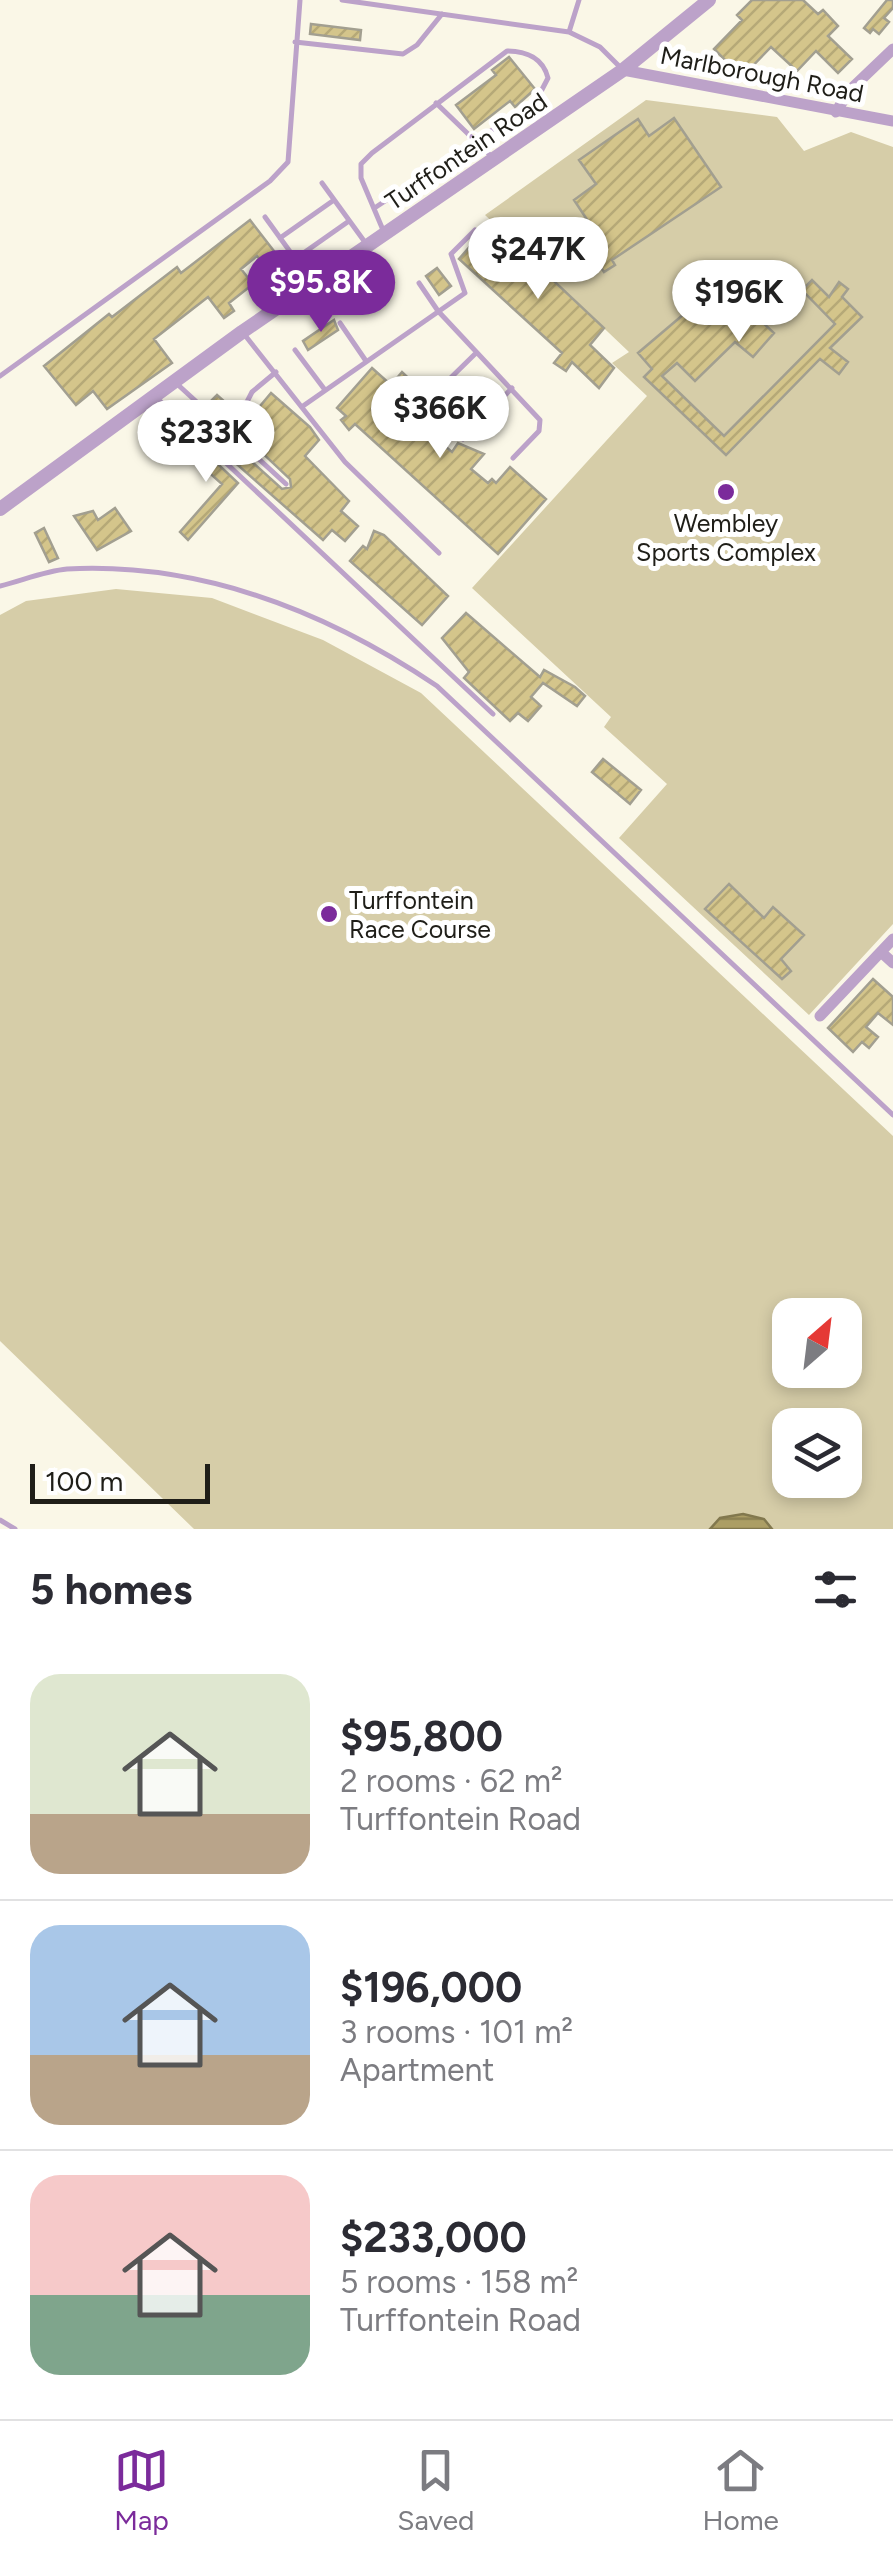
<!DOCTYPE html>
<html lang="en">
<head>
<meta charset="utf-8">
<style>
  :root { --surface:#fff; --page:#f7f7f7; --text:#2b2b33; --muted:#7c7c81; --line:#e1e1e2; --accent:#7b2b9b }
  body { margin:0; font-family:Figtree,sans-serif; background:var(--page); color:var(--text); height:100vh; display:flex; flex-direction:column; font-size:38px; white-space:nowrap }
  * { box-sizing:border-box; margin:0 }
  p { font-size:32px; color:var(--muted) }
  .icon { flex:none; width:55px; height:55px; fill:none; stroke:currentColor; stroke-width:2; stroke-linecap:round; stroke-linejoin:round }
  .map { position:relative; height:1529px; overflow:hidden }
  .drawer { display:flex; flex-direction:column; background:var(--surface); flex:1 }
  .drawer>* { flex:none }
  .needle { width:65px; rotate:28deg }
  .fabs { position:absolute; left:772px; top:1298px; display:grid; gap:20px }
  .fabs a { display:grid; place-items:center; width:90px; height:90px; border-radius:20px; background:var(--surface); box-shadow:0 5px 15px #0003; font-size:50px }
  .scale { position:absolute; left:30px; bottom:25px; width:180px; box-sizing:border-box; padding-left:10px; border:5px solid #1f1e18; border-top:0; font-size:28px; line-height:35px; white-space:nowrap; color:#1f1e18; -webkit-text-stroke:8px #fff; paint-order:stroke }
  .price { position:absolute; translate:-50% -85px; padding:0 22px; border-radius:35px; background:#fff; color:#222; font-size:32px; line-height:65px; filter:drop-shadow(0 2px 5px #0008) }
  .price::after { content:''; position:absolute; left:50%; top:60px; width:30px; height:22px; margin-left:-15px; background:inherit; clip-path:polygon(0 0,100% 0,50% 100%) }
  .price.active { background:var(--accent); color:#fff }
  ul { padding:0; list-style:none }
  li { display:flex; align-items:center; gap:30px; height:250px; padding:0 30px }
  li+li { border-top:2px solid var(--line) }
  li span { display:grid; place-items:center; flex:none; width:280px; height:200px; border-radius:30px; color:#555 }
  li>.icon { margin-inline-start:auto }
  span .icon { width:120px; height:120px; fill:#fffc; stroke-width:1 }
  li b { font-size:42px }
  h2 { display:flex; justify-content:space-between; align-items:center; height:120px; padding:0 30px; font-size:42px }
  .dock { display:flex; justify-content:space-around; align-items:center; height:140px; border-top:2px solid var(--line); background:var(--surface); font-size:28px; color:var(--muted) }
  .dock a { display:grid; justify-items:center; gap:5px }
  .dock .active { color:var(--accent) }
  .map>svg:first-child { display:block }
</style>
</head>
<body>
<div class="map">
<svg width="893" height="1529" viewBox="0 0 893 1529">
  <defs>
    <pattern id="water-rules" width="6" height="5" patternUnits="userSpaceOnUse" patternTransform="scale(2.5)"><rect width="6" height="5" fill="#ac9e65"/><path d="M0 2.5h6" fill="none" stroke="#8b8052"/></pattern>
    <pattern id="building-hatch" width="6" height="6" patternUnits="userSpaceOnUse" patternTransform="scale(2.5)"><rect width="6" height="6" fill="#d4c58b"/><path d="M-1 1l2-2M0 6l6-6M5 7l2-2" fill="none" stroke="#b6a977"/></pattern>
  </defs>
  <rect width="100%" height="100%" fill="#faf7e7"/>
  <!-- park -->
  <path fill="#d6cda8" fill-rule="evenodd" d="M646,100L777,117L804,151L851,132L893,147V924L809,1015L619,838L667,784L604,727L611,717L472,588L647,396L612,363L629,352L485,215Z
    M116,589L212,598L323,640L421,693L893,1136V1529H194L0,1341V615L26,601ZM790,1315H845V1370H790ZM790,1425H845V1480H790Z"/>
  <!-- water -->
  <path fill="url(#water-rules)" stroke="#82784e" stroke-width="2.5" d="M743,1514L764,1519L772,1529H710L720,1518Z"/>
  <!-- building -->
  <path fill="url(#building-hatch)" stroke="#a29f90" stroke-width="2.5" d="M752,0H803L818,14L823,10L838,26L828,36L852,59L838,73L816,51L797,71L771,47L742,77L714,49L742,20L737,15Z
    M887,0H893V8L884,18L889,22L879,34L873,29L870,33L864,28Z
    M311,24L361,30L360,40L310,34Z
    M509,57L535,89L515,107L510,101L474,129L456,105L496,75L492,70Z
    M674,118L721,187L612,260L615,265L604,272L576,230L588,221L574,200L596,184L579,160L638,119L649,136Z
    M250,220L284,264L271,274L257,256L241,269L253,284L229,303L234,311L224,318L208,297L154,339L172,363L107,409L93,391L76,405L44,366L109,314L112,317L177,267L181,273Z
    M491,222L604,328L590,345L614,368L599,388L572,362L566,371L554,363L562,353L459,259Z
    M743,264L756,278L764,271L772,281L758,292L774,306L761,321L774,333L753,357L735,342L695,381L677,363L662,376L724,436L835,324L802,290L812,280L829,297L839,282L848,289L842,297L862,317L830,348L848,362L839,374L820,359L726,455L644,377L652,369L638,353Z
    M437,268L451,286L439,295L426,276Z
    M334,320L338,330L308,350L303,341Z
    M372,368L391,385L402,372L418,387L405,401L440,431L434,437L452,452L458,443L484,454L471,469L488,483L492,479L496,483L510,467L546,499L498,554L355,424L349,430L341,420L346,416L337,408Z
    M271,393L310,427L319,440L305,456L349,501L341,511L358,526L345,541L332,530L323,540L232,460L240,451L282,489L291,487L290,479L239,431Z
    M217,395L235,411L230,422L208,404Z
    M186,434L238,483L188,540L180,532L222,484L177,444Z
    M115,508L131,531L97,550L74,516L93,511L98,520Z
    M44,528L58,558L49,562L35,533Z
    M374,531L384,535L448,596L422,625L350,561L363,546L367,549Z
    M466,613L540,677L544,670L575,687L585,696L577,706L543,683L531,697L541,706L528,721L518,713L510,721L464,678L469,672L442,638Z
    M603,759L641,790L630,804L592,772Z
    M729,884L764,918L773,907L804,935L781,959L791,971L782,979L705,909Z
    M873,979L893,997V1025L878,1013L866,1027L878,1037L869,1048L862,1042L853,1052L828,1028Z"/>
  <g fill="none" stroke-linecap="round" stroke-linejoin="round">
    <!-- service -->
    <path stroke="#bca2c9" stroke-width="5" d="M342,0L569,32L600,47L621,68
      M569,32L579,0
      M295,42L403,54L417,45L442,14
      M436,103L491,156
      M322,183L367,245
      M376,207L536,101L548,78C543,58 526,51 507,51L372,153L361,164V178L383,230
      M265,217L312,282
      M280,238L334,200
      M295,259L349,221
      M419,283L438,311L540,420L539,431L513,458
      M340,323L366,361
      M244,334L345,462L439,553
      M295,350L325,390
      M0,376L270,181L288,162L300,0
      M176,383L286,484
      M158,399L493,714
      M423,405L476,353
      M303,406L465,293L451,254L475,230
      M231,433L252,392L276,372
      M463,439L512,388
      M0,586C21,581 45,571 67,569C202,562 327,612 437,686L893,1115
      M0,1520L15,1529"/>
    <!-- minor -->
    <path stroke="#bca2c9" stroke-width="11" d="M623,70L893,121
      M836,112L849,91L893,49
      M881,952L893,963
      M820,1016L893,939"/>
    <!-- tertiary -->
    <path stroke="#bca2c9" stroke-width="14" d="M0,509L242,332L623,70L709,0"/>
  </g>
  <!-- markers -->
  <g fill="#7b2b9b" stroke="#fff" stroke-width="4">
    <circle cx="726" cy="492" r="10"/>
    <circle cx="329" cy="914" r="10"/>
  </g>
  <g text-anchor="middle" stroke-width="10" stroke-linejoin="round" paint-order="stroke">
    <!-- street labels -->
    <g font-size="25" fill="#1f1e18" stroke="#fff">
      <text transform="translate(762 74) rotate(11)" y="9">Marlborough Road</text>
      <text transform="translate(466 151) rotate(-34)" y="9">Turffontein Road</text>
    </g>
    <!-- poi labels -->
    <g font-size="25" fill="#1f1e18" stroke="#fff">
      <text x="726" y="532">Wembley<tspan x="726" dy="29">Sports Complex</tspan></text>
      <text x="349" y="909" text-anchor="start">Turffontein<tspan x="349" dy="29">Race Course</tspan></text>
    </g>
  </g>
</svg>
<div class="fabs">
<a><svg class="needle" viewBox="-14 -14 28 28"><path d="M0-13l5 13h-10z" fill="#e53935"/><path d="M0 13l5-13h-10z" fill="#7c7c81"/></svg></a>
<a><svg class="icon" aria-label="layers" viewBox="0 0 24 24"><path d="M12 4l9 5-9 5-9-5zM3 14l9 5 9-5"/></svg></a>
</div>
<div class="scale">100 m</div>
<b class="price" style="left:538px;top:302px">$247K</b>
<b class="price active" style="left:321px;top:335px">$95.8K</b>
<b class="price" style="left:739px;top:345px">$196K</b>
<b class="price" style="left:440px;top:461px">$366K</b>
<b class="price" style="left:206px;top:485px">$233K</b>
</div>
<section class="drawer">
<h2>5 homes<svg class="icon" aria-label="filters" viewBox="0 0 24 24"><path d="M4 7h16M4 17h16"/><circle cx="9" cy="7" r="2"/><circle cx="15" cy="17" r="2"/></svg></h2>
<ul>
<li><span style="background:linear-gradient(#dfe7d0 70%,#b9a48a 0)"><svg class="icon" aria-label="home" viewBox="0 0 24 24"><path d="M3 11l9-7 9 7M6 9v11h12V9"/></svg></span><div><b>$95,800</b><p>2 rooms · 62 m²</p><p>Turffontein Road</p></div></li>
<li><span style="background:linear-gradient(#a9c7e8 65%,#b9a48a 0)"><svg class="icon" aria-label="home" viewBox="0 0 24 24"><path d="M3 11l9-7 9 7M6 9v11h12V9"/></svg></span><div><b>$196,000</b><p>3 rooms · 101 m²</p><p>Apartment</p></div></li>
<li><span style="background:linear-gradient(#f6c9c9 60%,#7fa58c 0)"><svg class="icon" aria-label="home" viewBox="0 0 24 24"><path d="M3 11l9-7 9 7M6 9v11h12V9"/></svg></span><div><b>$233,000</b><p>5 rooms · 158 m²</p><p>Turffontein Road</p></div></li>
</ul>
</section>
<nav class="dock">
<a class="active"><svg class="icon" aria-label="map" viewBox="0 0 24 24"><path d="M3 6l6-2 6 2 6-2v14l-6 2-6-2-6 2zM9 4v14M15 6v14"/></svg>Map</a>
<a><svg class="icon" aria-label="saved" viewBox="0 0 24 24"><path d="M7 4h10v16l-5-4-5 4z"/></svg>Saved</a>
<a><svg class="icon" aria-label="home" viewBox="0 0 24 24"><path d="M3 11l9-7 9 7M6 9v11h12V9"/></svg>Home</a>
</nav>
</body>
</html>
